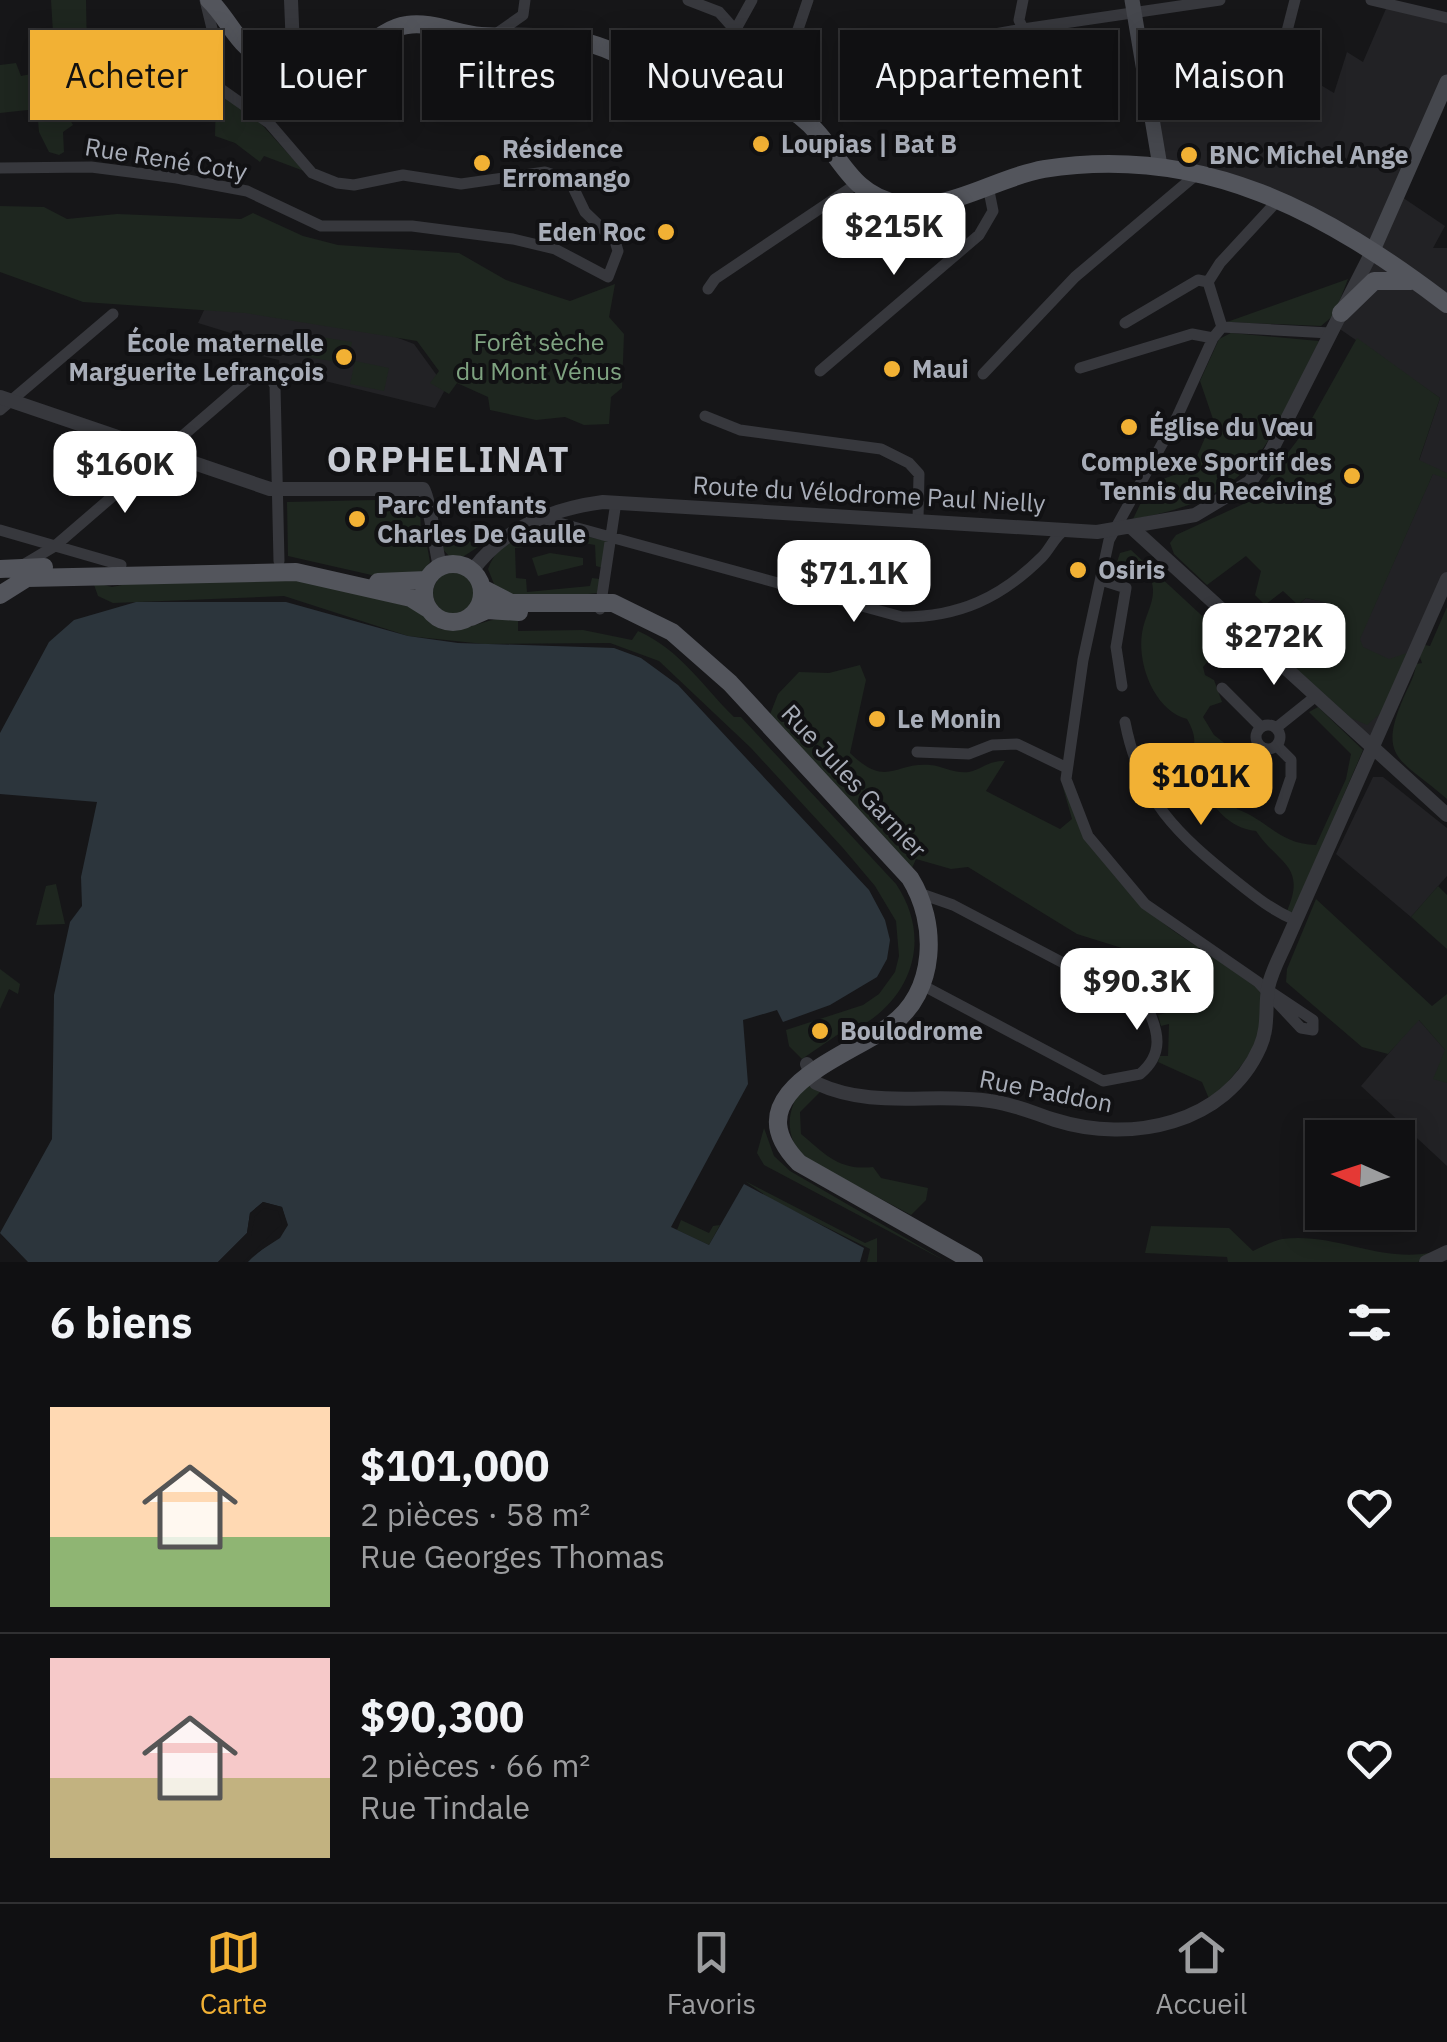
<!DOCTYPE html>
<html lang="fr">
<head>
<meta charset="utf-8">
<style>
  :root { --surface:#101012; --page:#1e1e20; --text:#f1f3f6; --muted:#9c9d9f; --line:#303032; --accent:#f2b134 }
  body { margin:0; font-family:"IBM Plex Sans",sans-serif; background:var(--page); color:var(--text); height:100vh; display:flex; flex-direction:column; font-size:38px; white-space:nowrap }
  * { box-sizing:border-box; margin:0 }
  p { font-size:32px; color:var(--muted) }
  .icon { flex:none; width:55px; height:55px; fill:none; stroke:currentColor; stroke-width:2; stroke-linecap:round; stroke-linejoin:round }
  .map { position:relative; height:1262px; overflow:hidden }
  .drawer { display:flex; flex-direction:column; background:var(--surface); flex:1 }
  .drawer>* { flex:none }
  .guide { position:absolute; left:30px; top:30px; width:1388px; height:90px; display:flex; gap:20px }
  .needle { width:65px; rotate:273deg }
  .buttons { position:absolute; left:1305px; top:1120px; display:grid; gap:20px }
  .buttons a { display:grid; place-items:center; width:110px; height:110px; border-radius:0px; background:var(--surface); box-shadow:0 5px 25px #0003,0 0 0 2px var(--line); font-size:50px }
  .price { position:absolute; translate:-50% -85px; padding:0 22px; border-radius:20px; background:#fff; color:#222; font-size:32px; line-height:65px; filter:drop-shadow(0 2px 5px #0008) }
  .price::after { content:''; position:absolute; left:50%; top:60px; width:30px; height:22px; margin-left:-15px; background:inherit; clip-path:polygon(0 0,100% 0,50% 100%) }
  .price.selected { background:var(--accent); color:#111 }
  ul { padding:0; list-style:none }
  li { display:flex; align-items:center; gap:30px; height:250px; padding:0 50px }
  li+li { border-top:2px solid var(--line) }
  li span { display:grid; place-items:center; flex:none; width:280px; height:200px; border-radius:0px; color:#555 }
  li>.icon { margin-inline-start:auto }
  span .icon { width:120px; height:120px; fill:#fffc; stroke-width:1 }
  li b { font-size:42px }
  h2 { display:flex; justify-content:space-between; align-items:center; height:120px; padding:0 50px; font-size:42px }
  .pill { padding:0 35px; border-radius:0px; background:var(--surface); box-shadow:0 5px 25px #0003,0 0 0 2px var(--line); font-size:35px; line-height:90px }
  .pill.selected { background:var(--accent); color:#111 }
  .tab-bar { display:flex; justify-content:space-around; align-items:center; height:140px; border-top:2px solid var(--line); background:var(--surface); font-size:28px; color:var(--muted) }
  .tab-bar a { display:grid; justify-items:center; gap:5px }
  .tab-bar .selected { color:var(--accent) }
  .map>svg:first-child { display:block }
</style>
</head>
<body>
<div class="map">
<svg width="1447" height="1262" viewBox="0 0 1447 1262">
  <rect width="100%" height="100%" fill="#161618"/>
  <!-- built -->
  <path fill="#222225" d="M1388,4L1447,18V80L1396,193L1445,226L1433,248H1447V579L1376,742L1258,644L1306,598L1371,613L1435,469L1419,461L1440,398L1334,325L1373,248L1320,217L1160,166L1151,114L1202,109L1193,53L1242,44V38L1334,93L1347,52L1363,62Z
    M206,306L372,328L414,344L446,388L435,408L280,370L279,360L248,353L237,335L198,323Z
    M1373,777H1383L1447,828V876L1411,917L1336,854Z
    M1418,1019L1447,1052V1166L1361,1086Z"/>
  <!-- green -->
  <path fill="#1e261f" d="M51,0H86L87,55L81,89H64L59,84L41,91L44,112L50,103L66,94L71,97L72,108L55,110V116L66,113L73,125L63,132L64,152L59,155L49,152L39,132L37,109L0,113V65L16,63L21,76L31,74L30,64L55,66Z
    M216,92L254,116L304,171L264,156L260,162L235,143L215,136Z
    M0,206L44,207L67,219L117,214L241,219L253,213L303,236L338,245L459,253L506,280L570,301L615,284L609,317L624,334L622,388L611,397L609,424L584,425L565,417L536,420L490,410L488,397L457,383L449,394L430,383L439,371L417,341L245,313L83,302L0,272Z
    M1348,279L1334,315L1321,326L1227,322Z
    M1231,333L1319,341C1268,443 1258,498 1133,519L1150,484L1192,468L1213,419L1200,381L1219,339Z
    M308,335L352,342L350,352L339,350L337,362L302,356Z
    M1357,338L1440,398L1419,460L1447,473V479L1433,474L1360,639L1363,647L1389,659L1407,653L1382,712L1367,725L1351,718L1294,667L1327,603L1306,598L1298,605L1283,591L1265,605L1255,595L1261,571L1246,556L1207,585L1174,554L1170,543L1176,535L1252,500L1306,429Z
    M355,361L389,368L384,391L350,384Z
    M420,499L421,539L426,540L430,562L422,574L389,579L288,556L287,502Z
    M549,528L607,541L603,568L596,566L595,545L572,541L569,535L526,539L525,547L515,548L516,578L526,579L527,592L590,586L592,578L600,579L597,593C564,597 527,602 496,589L488,569C499,540 520,535 549,528Z
    M462,536L478,547L461,558L449,556L438,544Z
    M1131,550L1239,650L1220,647L1203,667L1205,675L1214,680L1222,702L1210,706L1203,717L1214,735L1248,761L1228,790L1237,809C1269,821 1279,844 1316,845L1346,779L1351,754L1309,712L1318,707L1363,750L1293,913L1287,911C1307,865 1278,864 1256,831C1228,828 1212,806 1200,783L1156,793L1147,768C1177,761 1209,757 1187,719C1155,711 1137,665 1142,633C1145,613 1158,599 1151,580L1128,581L1114,571L1120,553Z
    M550,553L583,558V565L538,576L532,558Z
    M433 593a21 21 0 1 1 42 0a21 21 0 1 1-42 0Z
    M295,579L419,609L440,629C469,633 489,615 518,617V631L583,630L632,640L638,631C681,650 703,687 734,717H741L896,884C933,939 912,999 856,1029L852,1022L841,1026L843,1031L802,1059L789,1046L786,1030L863,1005L879,994L895,972L899,956L896,921L875,886L843,848L751,748L659,661L610,643L484,644L408,636L284,596L113,603L98,596L93,582L112,587L142,581Z
    M1447,607V799C1402,759 1377,760 1403,699C1409,685 1415,676 1416,664L1422,663L1419,655L1425,645L1430,646Z
    M860,665L866,680L850,753C887,789 894,762 930,765C943,766 954,774 969,772C983,769 989,760 1005,761L986,791L1060,829L1072,819L1062,784C1089,850 1124,898 1184,938C1209,955 1240,970 1260,991C1270,1040 1241,1068 1210,1101L1202,1082L1158,1062L1160,1056H1168L1169,1024L1161,1026L1158,1015L1207,1002L1141,954L1077,934L968,867L951,869L916,859L912,868L769,717L778,694L799,672L829,673Z
    M56,884L65,924L36,925L46,886Z
    M1438,886L1447,895V949L1411,917Z
    M1316,899L1432,1006L1447,994V1083L1433,1079L1445,1050L1419,1020L1388,1054L1362,1047L1286,982L1287,969Z
    M0,969L20,984L18,994L9,989L0,1009Z
    M805,1082L822,1090L800,1112L801,1134C825,1154 839,1171 873,1167L881,1178L928,1188L926,1200L911,1215L801,1156C783,1128 788,1109 805,1082Z
    M764,1128L774,1156L790,1171L947,1262L764,1165L757,1153Z
    M745,1181L865,1243L877,1238V1262H867L870,1249L772,1200Z
    M681,1220L709,1233L713,1226L720,1225L709,1245L677,1230Z
    M1151,1226L1229,1228L1253,1251C1262,1247 1273,1241 1282,1239C1333,1232 1379,1262 1429,1253L1434,1256L1418,1262H1228L1227,1257L1145,1253Z"/>
  <!-- water -->
  <path fill="#2c353c" d="M136,602H286L408,636L458,643L614,648L641,658L678,685L869,890L885,920L890,940L887,959L877,977L830,1005L783,1022L777,1010L743,1020L748,1084L671,1227L709,1245L744,1184L864,1248L860,1262H248C261,1248 278,1241 287,1225L282,1207L263,1202L250,1213L247,1233L218,1262H28L0,1233L52,1139L54,995L70,922L82,906L81,877L97,802L0,794V733L49,642L74,620Z"/>
  <!-- pier -->
  <path fill="#161618" d="M263,1202L282,1207L288,1225L280,1238L243,1262L282,1224L278,1211L264,1208L255,1216L251,1236L225,1262H218L247,1233L250,1213Z"/>
  <g fill="none" stroke-linecap="round" stroke-linejoin="round">
    <!-- minor -->
    <path stroke="#37383d" stroke-width="11" d="M688,0L719,12L736,31
      M1371,0L1447,18
      M1023,29L1220,0
      M493,36L523,15L525,0
      M904,50L1023,29L1019,20L1023,0
      M1277,70L1295,0
      M696,101L752,0
      M773,103L808,0
      M0,168L91,167L177,178L247,191L321,226H412L513,239L555,249L608,277L618,251L615,241L585,212L572,185L560,177L545,172L461,184L403,175L354,185L337,183L312,173L269,123L218,87L217,49L205,0
      M708,289L715,279L855,185
      M1125,323L1198,280L1208,282
      M1222,327L1208,282L1220,263L1279,199
      M1080,368L1192,334L1213,338
      M820,371L979,235L993,211L988,186
      M983,374L1075,277L1197,174
      M0,410L113,314
      M705,416L740,430L881,449L909,463L919,474L918,520
      M541,518L902,617C959,617 1001,598 1042,557C1051,548 1056,533 1067,529
      M0,530L121,565
      M23,565L55,546L245,382L257,375L271,378L275,386L279,561
      M1101,580L1126,588L1116,647L1122,686
      M600,609L616,502
      M1222,688L1261,727
      M1125,722C1140,800 1177,834 1237,882C1257,898 1272,910 1295,920
      M1256 737a12 12 0 1 1 24 0a12 12 0 1 1-24 0Z
      M1276,728L1316,696
      M1277,746L1291,760V777L1280,809
      M917,752L969,754L992,745L1017,744L1065,767
      M913,891L953,905L1147,1007C1159,1032 1164,1054 1140,1074L1103,1081L922,985
      M1268,990L1313,1020V1030L1301,1028L1258,982L1145,904L1088,836L1066,779L1083,660L1109,540L1177,417L1213,338L1222,327L1330,333"/>
    <!-- tertiary -->
    <path stroke="#37383d" stroke-width="14" d="M291,0L294,72
      M0,397L270,489H423C429,498 436,550 440,567
      M1131,527L1447,815
      M472,571C504,528 550,509 603,502L1097,532L1195,515L1250,482L1271,451L1374,248
      M807,1064L816,1083C874,1110 930,1092 990,1101C1014,1104 1033,1113 1055,1120C1131,1144 1226,1124 1260,1047C1269,1027 1265,1008 1268,988C1271,973 1279,958 1285,945L1447,579
      M1426,1262L1447,1252"/>
    <!-- secondary -->
    <path stroke="#45474d" stroke-width="15" d="M1132,0L1160,166
      M1374,248L1447,82"/>
    <!-- primary -->
    <path stroke="#53555c" stroke-width="18" d="M209,0C224,14 232,33 247,47C274,74 318,84 350,60C367,48 384,28 407,25C431,21 456,34 481,36C511,38 542,35 572,40C594,43 616,51 634,65C650,77 663,94 683,99C723,108 764,89 800,116C839,146 845,194 899,204C947,213 997,177 1044,169C1203,144 1326,212 1447,304
      M1341,313L1374,281H1411
      M424 593a29 29 0 1 1 58 0a29 29 0 1 1-58 0Z
      M0,569L44,567
      M378,582L427,580
      M482,588L511,603H613L672,632L730,683L910,878C938,923 937,991 891,1025C850,1056 730,1092 799,1163L974,1262
      M0,595L27,578L296,572L411,598L427,608
      M471,617L487,610L519,612"/>
  </g>
  <!-- markers -->
  <g fill="#f2b134" stroke="#111113" stroke-width="4">
    <circle cx="761" cy="144" r="10"/>
    <circle cx="1189" cy="155" r="10"/>
    <circle cx="482" cy="163" r="10"/>
    <circle cx="666" cy="232" r="10"/>
    <circle cx="344" cy="357" r="10"/>
    <circle cx="892" cy="369" r="10"/>
    <circle cx="1129" cy="427" r="10"/>
    <circle cx="1352" cy="476" r="10"/>
    <circle cx="357" cy="519" r="10"/>
    <circle cx="1078" cy="570" r="10"/>
    <circle cx="877" cy="719" r="10"/>
    <circle cx="820" cy="1031" r="10"/>
  </g>
  <g text-anchor="middle" stroke-width="8" stroke-linejoin="round" paint-order="stroke">
    <!-- poi labels -->
    <g font-size="25" font-weight="bold" fill="#a8adb8" stroke="#111113" text-anchor="start">
      <text x="781" y="153">Loupias | Bat B</text>
      <text x="502" y="158">Résidence<tspan x="502" dy="29">Erromango</tspan></text>
      <text x="1209" y="164">BNC Michel Ange</text>
      <text x="646" y="241" text-anchor="end">Eden Roc</text>
      <text x="324" y="352" text-anchor="end">École maternelle<tspan x="324" dy="29">Marguerite Lefrançois</tspan></text>
      <text x="912" y="378">Maui</text>
      <text x="1149" y="436">Église du Vœu</text>
      <text x="1332" y="471" text-anchor="end">Complexe Sportif des<tspan x="1332" dy="29">Tennis du Receiving</tspan></text>
      <text x="377" y="514">Parc d'enfants<tspan x="377" dy="29">Charles De Gaulle</tspan></text>
      <text x="1098" y="579">Osiris</text>
      <text x="897" y="728">Le Monin</text>
      <text x="840" y="1040">Boulodrome</text>
    </g>
    <!-- street labels -->
    <g font-size="25" fill="#a8adb8" stroke="#111113">
      <text transform="translate(166 159) rotate(9)" y="9">Rue René Coty</text>
      <text transform="translate(869 494) rotate(3)" y="9">Route du Vélodrome Paul Nielly</text>
      <text transform="translate(854 781) rotate(47)" y="9">Rue Jules Garnier</text>
      <text transform="translate(1046 1091) rotate(11)" y="9">Rue Paddon</text>
    </g>
    <!-- park labels -->
    <g font-size="25" fill="#7fa381" stroke="#111113">
      <text x="539" y="351">Forêt sèche<tspan x="539" dy="29">du Mont Vénus</tspan></text>
    </g>
    <!-- district labels -->
    <g font-size="35" font-weight="bold" letter-spacing="2.5" fill="#c9ccd4" stroke="#111113">
      <text x="449" y="472">ORPHELINAT</text>
    </g>
  </g>
</svg>
<div class="buttons">
<a><svg class="needle" viewBox="-14 -14 28 28"><path d="M0-13l5 13h-10z" fill="#e53935"/><path d="M0 13l5-13h-10z" fill="#9c9d9f"/></svg></a>
</div>
<b class="price" style="left:894px;top:278px">$215K</b>
<b class="price" style="left:125px;top:516px">$160K</b>
<b class="price" style="left:854px;top:625px">$71.1K</b>
<b class="price" style="left:1274px;top:688px">$272K</b>
<b class="price selected" style="left:1201px;top:828px">$101K</b>
<b class="price" style="left:1137px;top:1033px">$90.3K</b>
<div class="guide">
<a class="pill selected">Acheter</a>
<a class="pill">Louer</a>
<a class="pill">Filtres</a>
<a class="pill">Nouveau</a>
<a class="pill">Appartement</a>
<a class="pill">Maison</a>
</div>
</div>
<section class="drawer">
<h2>6 biens<svg class="icon" aria-label="filters" viewBox="0 0 24 24"><path d="M4 7h16M4 17h16"/><circle cx="9" cy="7" r="2"/><circle cx="15" cy="17" r="2"/></svg></h2>
<ul>
<li><span style="background:linear-gradient(#ffd9b3 65%,#8fb573 0)"><svg class="icon" aria-label="home" viewBox="0 0 24 24"><path d="M3 11l9-7 9 7M6 9v11h12V9"/></svg></span><div><b>$101,000</b><p>2 pièces · 58 m²</p><p>Rue Georges Thomas</p></div><svg class="icon" aria-label="heart" viewBox="0 0 24 24"><path d="M12 20l-8-8c-3-5 5-10 8-4 3-6 11-1 8 4z"/></svg></li>
<li><span style="background:linear-gradient(#f6c9c9 60%,#c2b280 0)"><svg class="icon" aria-label="home" viewBox="0 0 24 24"><path d="M3 11l9-7 9 7M6 9v11h12V9"/></svg></span><div><b>$90,300</b><p>2 pièces · 66 m²</p><p>Rue Tindale</p></div><svg class="icon" aria-label="heart" viewBox="0 0 24 24"><path d="M12 20l-8-8c-3-5 5-10 8-4 3-6 11-1 8 4z"/></svg></li>
</ul>
</section>
<nav class="tab-bar">
<a class="selected"><svg class="icon" aria-label="map" viewBox="0 0 24 24"><path d="M3 6l6-2 6 2 6-2v14l-6 2-6-2-6 2zM9 4v14M15 6v14"/></svg>Carte</a>
<a><svg class="icon" aria-label="saved" viewBox="0 0 24 24"><path d="M7 4h10v16l-5-4-5 4z"/></svg>Favoris</a>
<a><svg class="icon" aria-label="home" viewBox="0 0 24 24"><path d="M3 11l9-7 9 7M6 9v11h12V9"/></svg>Accueil</a>
</nav>
</body>
</html>
